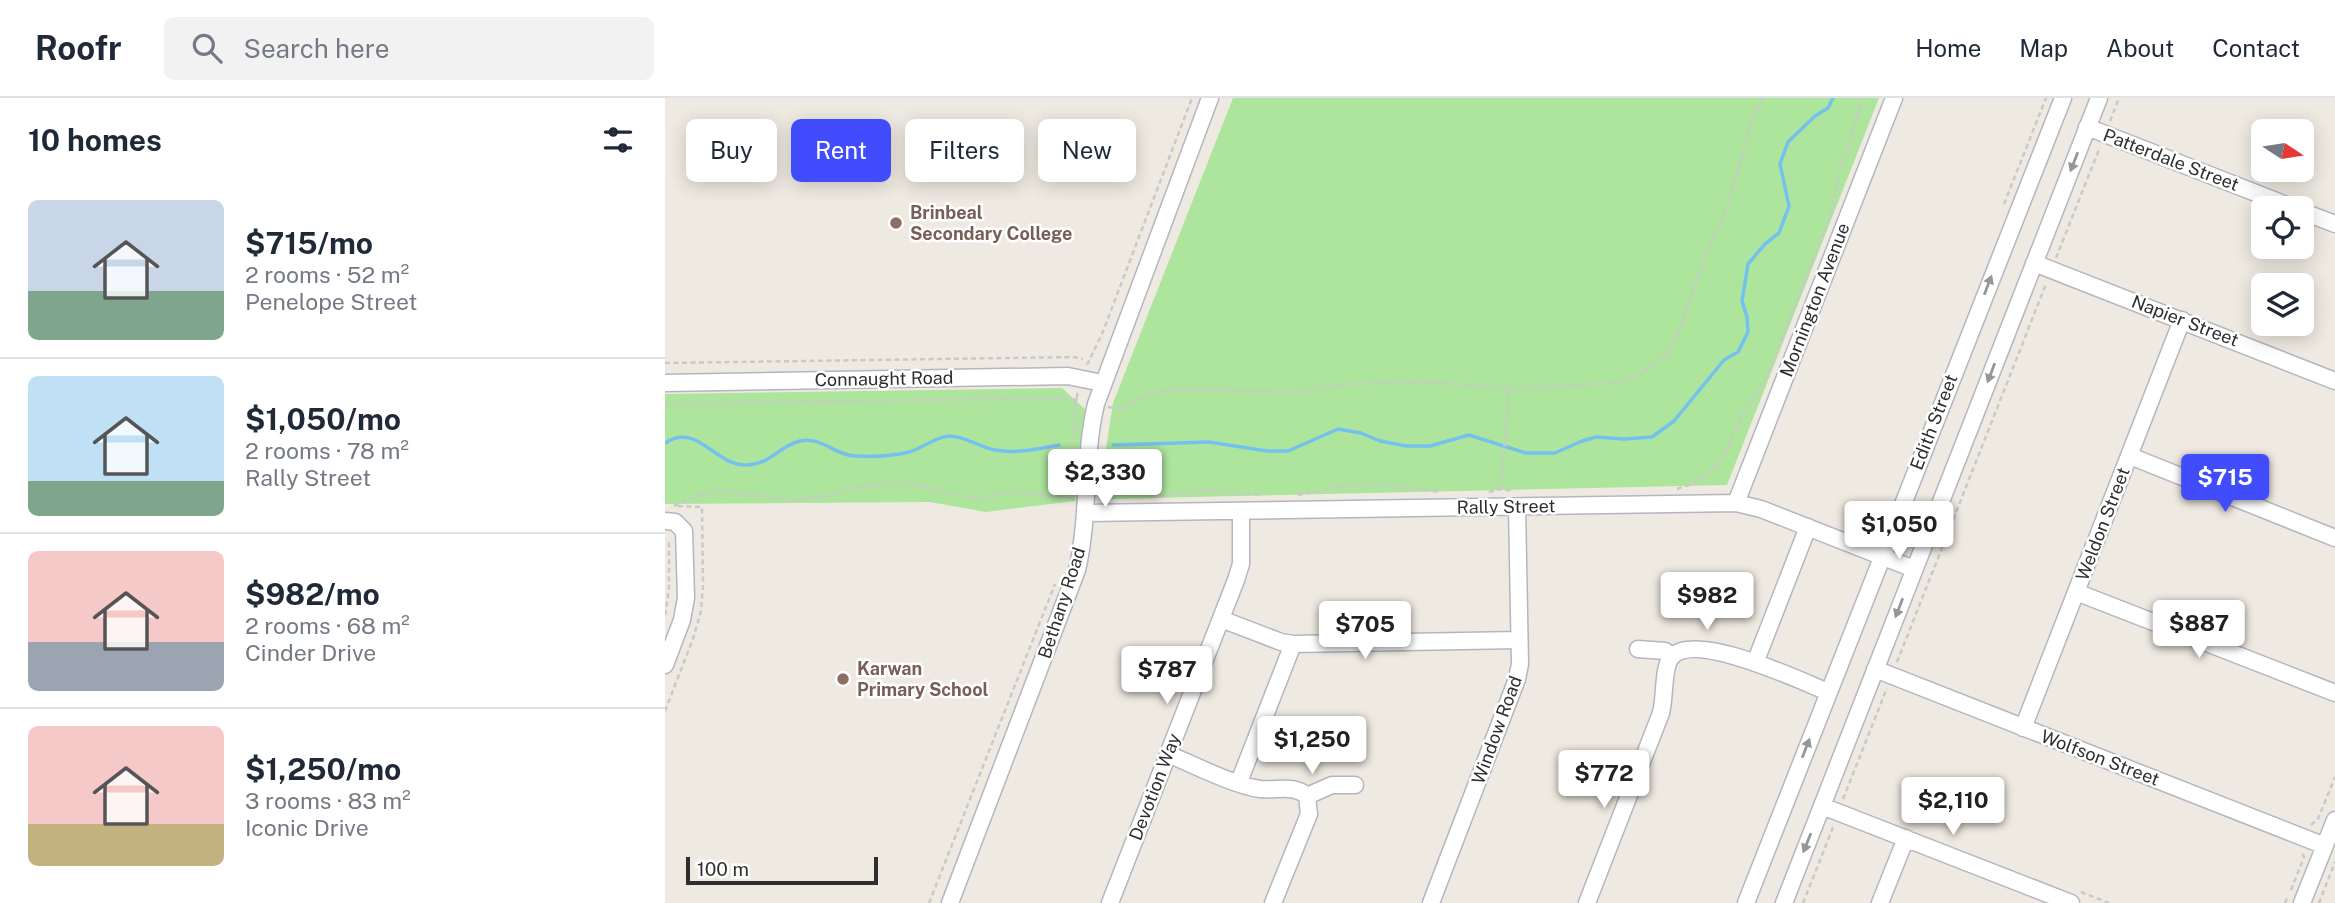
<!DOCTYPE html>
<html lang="en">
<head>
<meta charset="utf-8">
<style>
  :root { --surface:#fff; --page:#f2f2f3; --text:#1f2937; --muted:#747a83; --line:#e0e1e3; --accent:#414dfc }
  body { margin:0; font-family:"Public Sans",sans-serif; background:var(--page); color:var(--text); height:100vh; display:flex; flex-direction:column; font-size:26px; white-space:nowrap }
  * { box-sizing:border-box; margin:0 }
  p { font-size:23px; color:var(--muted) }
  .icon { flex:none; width:38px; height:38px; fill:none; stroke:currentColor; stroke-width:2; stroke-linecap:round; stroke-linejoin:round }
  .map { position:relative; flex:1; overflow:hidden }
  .sheet { display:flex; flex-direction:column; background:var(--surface); width:665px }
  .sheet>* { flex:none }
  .hud { position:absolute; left:21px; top:21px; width:665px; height:63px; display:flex; gap:14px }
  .needle { width:46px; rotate:102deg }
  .fabs { position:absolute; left:1586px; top:21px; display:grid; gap:14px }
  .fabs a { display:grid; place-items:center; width:63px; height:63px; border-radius:10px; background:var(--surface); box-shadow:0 4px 18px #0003; font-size:35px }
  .scale { position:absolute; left:21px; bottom:18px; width:192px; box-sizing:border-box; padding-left:7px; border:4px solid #2e2e2e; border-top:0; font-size:19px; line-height:24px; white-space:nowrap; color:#2e2e2e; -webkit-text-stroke:5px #fff; paint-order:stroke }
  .price { position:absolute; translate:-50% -60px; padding:0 16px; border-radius:7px; background:#fff; color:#222; font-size:23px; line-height:46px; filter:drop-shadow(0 2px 4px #0008) }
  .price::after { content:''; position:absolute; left:50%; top:42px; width:21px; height:16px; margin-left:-10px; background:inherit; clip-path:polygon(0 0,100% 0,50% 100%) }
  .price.current { background:var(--accent); color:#fff }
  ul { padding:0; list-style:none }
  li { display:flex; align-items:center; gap:21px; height:175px; padding:0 28px }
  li+li { border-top:2px solid var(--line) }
  li span { display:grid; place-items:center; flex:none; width:196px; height:140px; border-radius:10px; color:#555 }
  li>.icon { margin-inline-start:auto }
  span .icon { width:84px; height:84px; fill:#fffc; stroke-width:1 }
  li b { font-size:30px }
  h2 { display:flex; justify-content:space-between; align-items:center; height:84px; padding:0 28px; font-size:30px }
  .chip { padding:0 24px; border-radius:10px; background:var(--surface); box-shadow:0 4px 18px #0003; font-size:24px; line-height:63px }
  .chip.current { background:var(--accent); color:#fff }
  header { display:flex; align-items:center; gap:42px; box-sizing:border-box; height:98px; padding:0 35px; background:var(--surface); border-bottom:2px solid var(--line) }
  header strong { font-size:33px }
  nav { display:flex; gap:38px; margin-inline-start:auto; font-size:24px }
  .search { width:490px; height:63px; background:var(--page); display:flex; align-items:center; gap:18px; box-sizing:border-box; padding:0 24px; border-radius:10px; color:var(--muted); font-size:26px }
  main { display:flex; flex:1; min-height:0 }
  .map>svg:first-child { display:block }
</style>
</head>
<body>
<header>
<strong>Roofr</strong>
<div class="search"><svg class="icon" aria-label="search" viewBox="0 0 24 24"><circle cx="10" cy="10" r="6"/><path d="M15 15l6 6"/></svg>Search here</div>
<nav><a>Home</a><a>Map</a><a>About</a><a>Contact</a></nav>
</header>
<main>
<section class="sheet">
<h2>10 homes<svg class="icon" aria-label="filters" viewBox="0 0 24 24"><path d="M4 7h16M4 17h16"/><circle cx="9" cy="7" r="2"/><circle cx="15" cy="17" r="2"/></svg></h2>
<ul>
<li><span style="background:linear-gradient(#c9d6e8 65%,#7fa58c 0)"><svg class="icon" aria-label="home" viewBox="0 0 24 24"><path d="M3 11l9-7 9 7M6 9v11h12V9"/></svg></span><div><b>$715/mo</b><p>2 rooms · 52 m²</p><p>Penelope Street</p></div></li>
<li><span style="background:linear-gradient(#bfe0f5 75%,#7fa58c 0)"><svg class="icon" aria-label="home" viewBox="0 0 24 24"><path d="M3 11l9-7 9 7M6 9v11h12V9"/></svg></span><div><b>$1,050/mo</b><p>2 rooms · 78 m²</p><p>Rally Street</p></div></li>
<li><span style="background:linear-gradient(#f6c9c9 65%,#9aa5b1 0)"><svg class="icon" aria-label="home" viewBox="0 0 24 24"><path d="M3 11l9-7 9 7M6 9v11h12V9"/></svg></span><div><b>$982/mo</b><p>2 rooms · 68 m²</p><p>Cinder Drive</p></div></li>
<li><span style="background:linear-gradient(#f6c9c9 70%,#c2b280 0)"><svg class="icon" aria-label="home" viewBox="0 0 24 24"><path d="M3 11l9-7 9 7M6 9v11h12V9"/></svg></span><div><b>$1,250/mo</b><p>3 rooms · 83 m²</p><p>Iconic Drive</p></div></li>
</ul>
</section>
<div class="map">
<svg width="1670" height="805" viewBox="0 0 1670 805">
  <rect width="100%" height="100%" fill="#efeae1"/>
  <!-- green -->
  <path fill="#ade59d" d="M568,0H1214L1062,387L443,401L437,376L448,305Z
    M397,290L420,311L410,403L321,414L265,404L0,406V296Z"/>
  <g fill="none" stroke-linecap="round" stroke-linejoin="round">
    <!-- stream -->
    <path stroke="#74c1f0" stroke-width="3.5" d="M0,345C34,324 49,368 82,367C106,366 114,348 135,343C156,338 171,358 191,358C208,359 227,358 244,354C258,350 270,339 284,338C300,338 314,349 330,352C350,356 373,351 394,347
      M448,347L544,344L602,353H623L673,331L696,335L715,343L741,348H765L804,337L861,355H890L917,343L931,339L959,341L987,339L1009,323L1059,262L1073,254L1083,234L1082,219L1077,203L1083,166L1100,146L1114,135L1124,108L1115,66L1123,44L1150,18L1163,10L1168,0"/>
    <defs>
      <path id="minor" d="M1422,29L1629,110
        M1636,113L1670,126
        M1369,165L1670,283
        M0,285L403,278L437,285
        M1465,358L1670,440
        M1071,405L1229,0
        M421,415L1071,405L1096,411L1249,471
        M0,423L10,424L19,433L21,500L17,522L0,567
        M1411,494L1670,595
        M556,521L616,544L628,546L854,542
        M973,551L1000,553L1007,558
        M1090,565L1143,429
        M1210,571L1660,748
        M1358,630L1517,222
        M503,656C529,667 568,687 595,691C611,693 629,686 642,698L644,716L608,805
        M574,684L628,546
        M642,698L667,687H690
        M1157,708L1406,805
        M285,805L412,472C425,417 418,360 431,306L545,0
        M445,805L571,482L576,466V413
        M766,805L852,581L855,566L852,409
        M922,805L996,615C1000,600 998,572 1005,561C1025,530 1136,583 1163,594
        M1081,805L1398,0
        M1119,805L1434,0
        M1215,805L1241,740
        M1637,805L1670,722"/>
    </defs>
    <!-- minor casing -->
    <use href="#minor" stroke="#b4b5c1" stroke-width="19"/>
    <!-- path -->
    <path stroke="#c9c9c9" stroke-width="2.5" stroke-dasharray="5 3.5" stroke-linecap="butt" d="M1445,23L1454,0
      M1339,106L1381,0
      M1391,160L1435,49
      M0,265L409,259L418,261
      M422,267L437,236L527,0
      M0,306L395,300L416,302
      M443,309L458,311L484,296L512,291L632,294L686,286L727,284L777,285L852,291L949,285L973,278L995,261L1006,249L1013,236L1041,156L1063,108L1086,27L1097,0
      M410,342V307L413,293
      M836,391L844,291
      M1012,391L1027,386L1039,378L1060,356L1077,319L1103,276L1167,113L1174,75L1198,0
      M824,394L836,391L848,393
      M633,397L672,389L714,386L775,394
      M487,399L543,392L595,397
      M9,408L35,397L56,392L130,402L160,398L187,390L224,385L252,387L301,399H322L341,394L407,400
      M0,517L4,492V444
      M1232,564L1381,186
      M0,613L28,541L36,513L38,488L37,409L12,408
      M1178,701L1222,590
      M1646,727L1653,721L1670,679
      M1626,792L1639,759L1636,753
      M1416,794L1444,805
      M264,805L390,486
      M1138,805L1169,727
      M1620,805L1623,798
      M1654,805L1670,764"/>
    <!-- minor -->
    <use href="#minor" stroke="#fff" stroke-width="16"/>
  </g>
  <!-- one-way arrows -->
  <defs><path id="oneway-solid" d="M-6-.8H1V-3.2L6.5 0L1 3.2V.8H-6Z" transform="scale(1.75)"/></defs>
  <g fill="#969696">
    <use href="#oneway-solid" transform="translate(1409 64) rotate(111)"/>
    <use href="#oneway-solid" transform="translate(1323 187) rotate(-69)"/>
    <use href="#oneway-solid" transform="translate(1326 275) rotate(111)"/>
    <use href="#oneway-solid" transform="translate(1234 510) rotate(111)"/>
    <use href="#oneway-solid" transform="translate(1141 650) rotate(-69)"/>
    <use href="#oneway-solid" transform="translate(1142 745) rotate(112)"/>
  </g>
  <!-- markers -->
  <g fill="#8d6e63" stroke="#fff" stroke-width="2.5">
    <circle cx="231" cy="125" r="7"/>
    <circle cx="178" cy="581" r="7"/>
  </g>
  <g text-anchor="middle" stroke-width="5" stroke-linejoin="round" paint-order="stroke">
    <!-- street labels -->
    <g font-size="18" fill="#2e2e2e" stroke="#fff">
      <text transform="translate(1506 62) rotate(21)" y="6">Patterdale Street</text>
      <text transform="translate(1150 202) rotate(-69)" y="6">Mornington Avenue</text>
      <text transform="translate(1520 223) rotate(21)" y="6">Napier Street</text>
      <text transform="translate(219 281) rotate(-1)" y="6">Connaught Road</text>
      <text transform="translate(1269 324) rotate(-69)" y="6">Edith Street</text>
      <text transform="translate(841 409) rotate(-1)" y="6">Rally Street</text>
      <text transform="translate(1438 426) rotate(-69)" y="6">Weldon Street</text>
      <text transform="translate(397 505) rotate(-72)" y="6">Bethany Road</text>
      <text transform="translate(832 632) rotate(-70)" y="6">Window Road</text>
      <text transform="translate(1435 660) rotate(21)" y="6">Wolfson Street</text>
      <text transform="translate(490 689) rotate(-69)" y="6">Devotion Way</text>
    </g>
    <!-- education labels -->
    <g font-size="18" font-weight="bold" fill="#785e54" stroke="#fff" text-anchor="start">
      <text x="245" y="121">Brinbeal<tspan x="245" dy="21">Secondary College</tspan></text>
      <text x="192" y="577">Karwan<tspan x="192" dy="21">Primary School</tspan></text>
    </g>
  </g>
</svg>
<div class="fabs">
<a><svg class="needle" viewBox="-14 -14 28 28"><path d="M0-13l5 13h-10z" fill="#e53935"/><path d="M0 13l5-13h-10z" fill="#747a83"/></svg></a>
<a><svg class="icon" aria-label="locate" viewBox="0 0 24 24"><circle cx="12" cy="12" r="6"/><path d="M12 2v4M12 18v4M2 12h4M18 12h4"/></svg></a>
<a><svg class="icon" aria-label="layers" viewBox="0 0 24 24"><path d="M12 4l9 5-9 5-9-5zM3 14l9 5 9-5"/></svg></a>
</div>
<div class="scale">100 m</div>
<b class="price" style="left:440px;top:411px">$2,330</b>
<b class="price current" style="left:1560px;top:416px">$715</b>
<b class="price" style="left:1234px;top:463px">$1,050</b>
<b class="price" style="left:1042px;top:534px">$982</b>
<b class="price" style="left:1534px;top:562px">$887</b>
<b class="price" style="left:700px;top:563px">$705</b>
<b class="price" style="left:502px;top:608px">$787</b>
<b class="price" style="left:647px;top:678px">$1,250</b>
<b class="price" style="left:939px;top:712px">$772</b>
<b class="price" style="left:1288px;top:739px">$2,110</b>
<div class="hud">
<a class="chip">Buy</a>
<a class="chip current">Rent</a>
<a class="chip">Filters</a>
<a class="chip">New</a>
</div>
</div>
</main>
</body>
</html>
